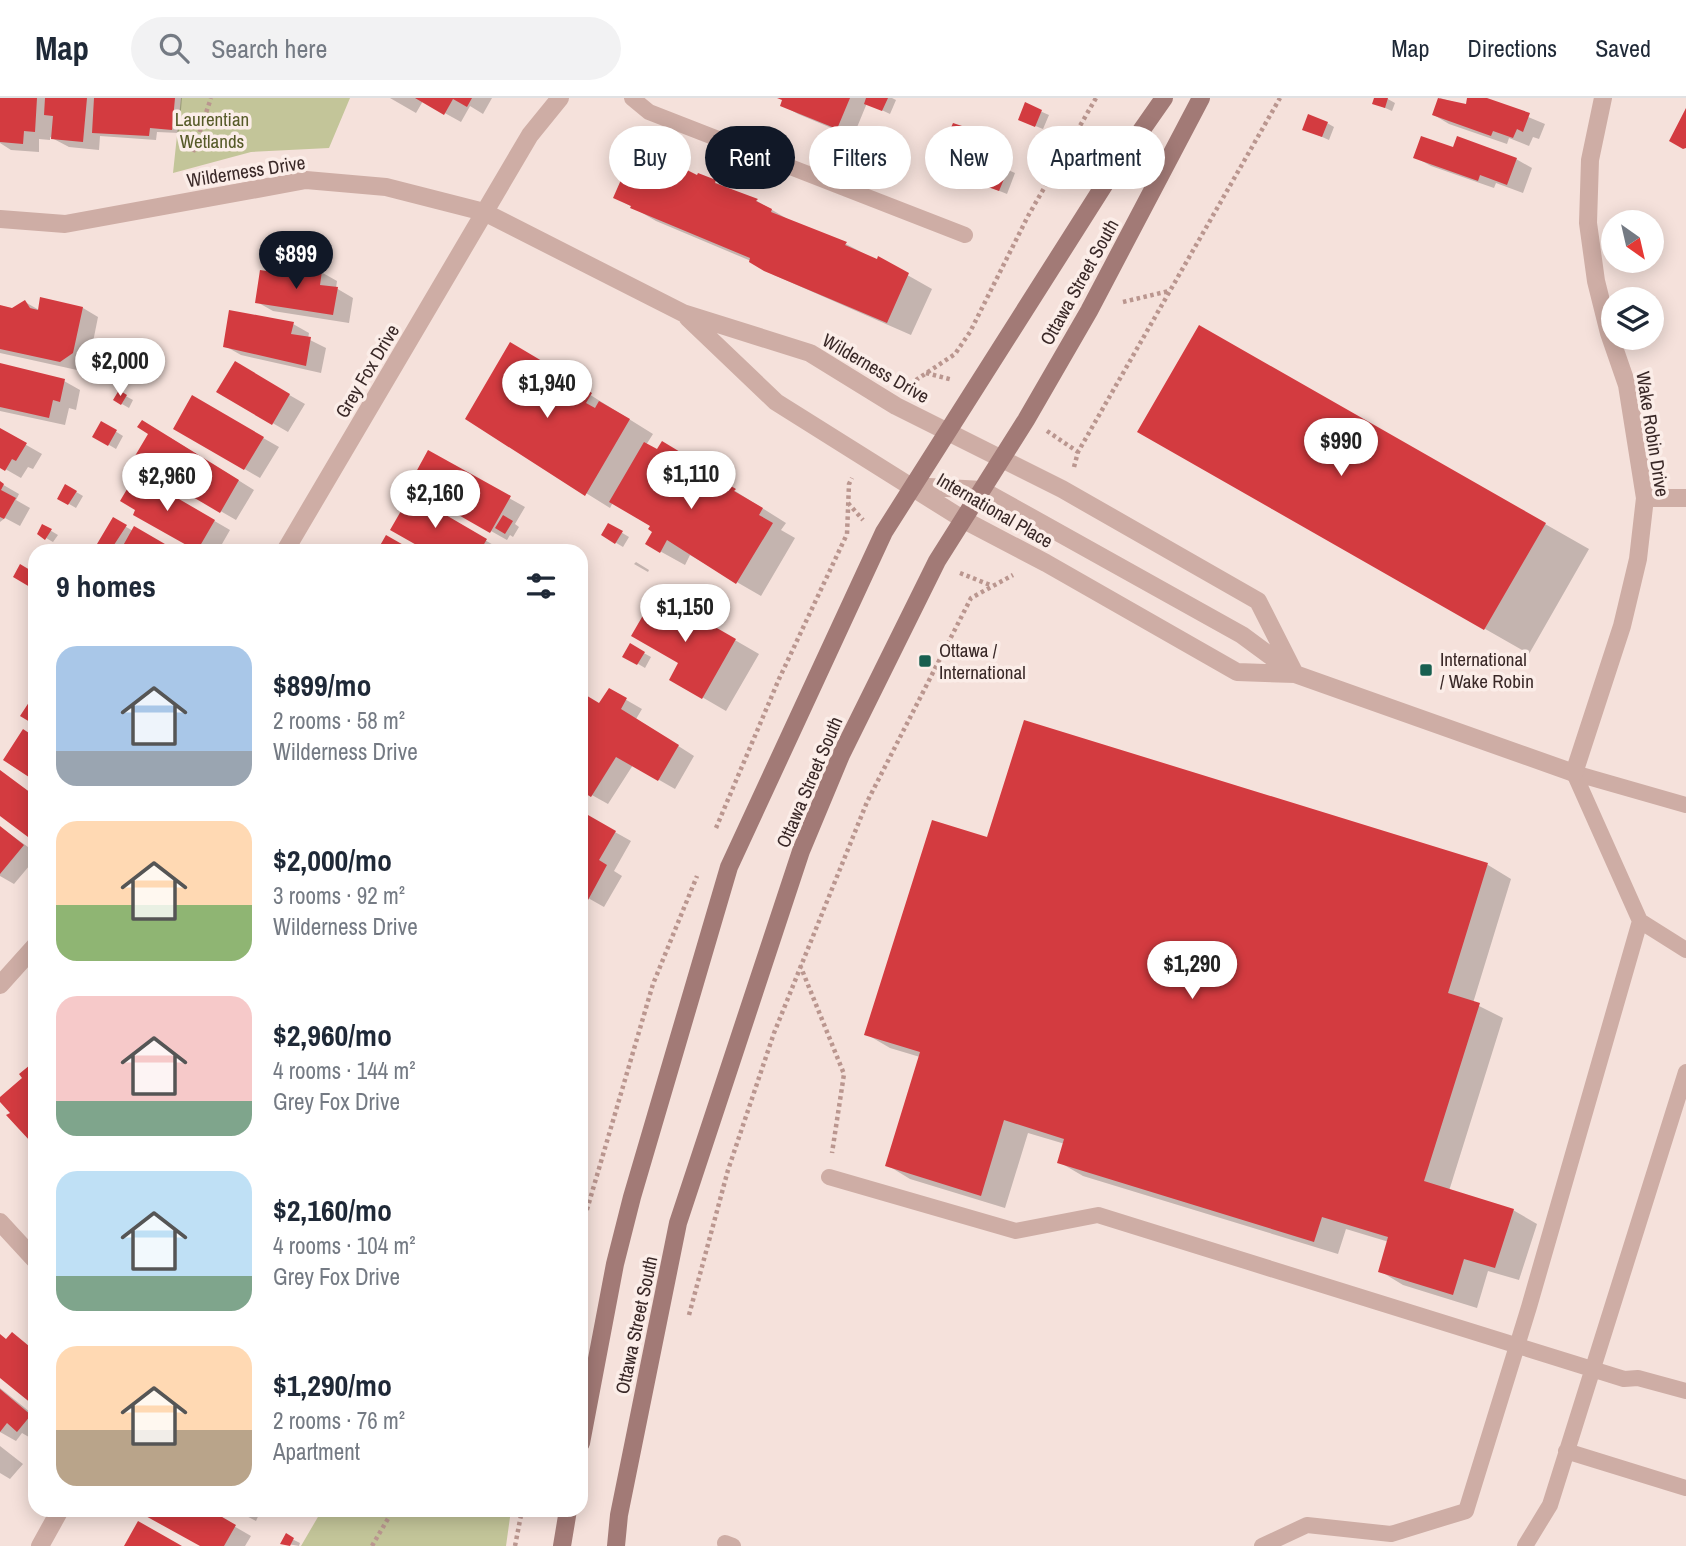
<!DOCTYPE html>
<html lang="en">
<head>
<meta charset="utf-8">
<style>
  :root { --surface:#fff; --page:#f2f2f3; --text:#1f2937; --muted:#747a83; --line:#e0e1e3; --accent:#111827 }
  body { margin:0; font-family:"Archivo Narrow",sans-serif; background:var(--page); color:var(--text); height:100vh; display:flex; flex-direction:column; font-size:26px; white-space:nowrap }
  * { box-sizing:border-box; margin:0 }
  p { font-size:23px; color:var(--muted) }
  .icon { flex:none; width:38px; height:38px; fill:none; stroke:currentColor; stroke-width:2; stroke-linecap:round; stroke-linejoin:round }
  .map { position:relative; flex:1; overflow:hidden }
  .sheet { position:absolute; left:28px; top:446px; width:560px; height:973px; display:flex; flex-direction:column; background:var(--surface); border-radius:21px; box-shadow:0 4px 18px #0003 }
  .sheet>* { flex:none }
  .guide { position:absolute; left:609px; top:28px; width:665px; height:63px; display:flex; gap:14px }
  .needle { width:46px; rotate:146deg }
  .tools { position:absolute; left:1601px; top:112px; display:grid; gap:14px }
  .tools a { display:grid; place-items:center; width:63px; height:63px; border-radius:50%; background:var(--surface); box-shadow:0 4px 18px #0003; font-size:35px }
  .price { position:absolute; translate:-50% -60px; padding:0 16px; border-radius:24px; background:#fff; color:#222; font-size:23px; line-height:46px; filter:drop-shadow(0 2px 4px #0008) }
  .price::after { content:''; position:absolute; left:50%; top:42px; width:21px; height:16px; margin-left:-10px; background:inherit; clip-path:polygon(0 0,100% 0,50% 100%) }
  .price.current { background:var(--accent); color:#fff }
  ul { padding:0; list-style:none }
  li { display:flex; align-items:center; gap:21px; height:175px; padding:0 28px }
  li span { display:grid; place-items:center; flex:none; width:196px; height:140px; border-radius:21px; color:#555 }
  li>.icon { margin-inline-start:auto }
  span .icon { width:84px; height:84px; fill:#fffc; stroke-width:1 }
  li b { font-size:30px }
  h2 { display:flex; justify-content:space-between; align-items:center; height:84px; padding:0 28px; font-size:30px }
  .chip { padding:0 24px; border-radius:32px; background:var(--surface); box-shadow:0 4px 18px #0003; font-size:24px; line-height:63px }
  .chip.current { background:var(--accent); color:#fff }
  header { display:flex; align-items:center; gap:42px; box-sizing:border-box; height:98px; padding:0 35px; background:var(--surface); border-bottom:2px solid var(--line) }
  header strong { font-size:33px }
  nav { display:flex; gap:38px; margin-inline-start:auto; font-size:24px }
  .search { width:490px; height:63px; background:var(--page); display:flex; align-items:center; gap:18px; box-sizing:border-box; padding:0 24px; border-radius:38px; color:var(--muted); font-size:26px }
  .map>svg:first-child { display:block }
</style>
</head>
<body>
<header>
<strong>Map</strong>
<div class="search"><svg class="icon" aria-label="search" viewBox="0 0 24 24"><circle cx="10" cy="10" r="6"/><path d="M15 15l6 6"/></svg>Search here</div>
<nav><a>Map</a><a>Directions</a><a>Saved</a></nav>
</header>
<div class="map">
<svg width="1686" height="1448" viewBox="0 0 1686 1448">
  <rect width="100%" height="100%" fill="#f5e1db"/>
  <!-- green -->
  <path fill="#c3c599" d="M181,0H350L329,50L251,54L173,75Z
    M322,1412H511L506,1448H301Z"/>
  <!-- shadow -->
  <path fill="#0003" d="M0,0H182L179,35L157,34L156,42L100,38L99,52L69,49L50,39V42L39,41V54L11,52L0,45Z
    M390,0H492L483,16L470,8L461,24L423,3L416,15Z
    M780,0H892L896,2L890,16L867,5L853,39L798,16L782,7L784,2Z
    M1376,0H1386L1395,5L1392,13L1374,5Z
    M1440,0L1467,8L1469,0H1482L1545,26L1539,41L1533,39L1529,48L1509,40L1507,46L1449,26L1434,17Z
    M1026,7L1049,17L1043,31L1028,25Z
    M1327,25L1334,29L1329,42L1304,31Z
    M964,31L971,35L966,46L956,42Z
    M946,46L963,55L959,65L949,61Z
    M1454,51L1516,61L1532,70L1523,95L1496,85L1494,90L1431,68L1415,59Z
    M988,63L1015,75L1007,96L987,88Z
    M950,69L958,74L953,85L944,81Z
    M699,77L757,103L796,126L846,146L878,163L879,161L932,191L911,237L774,177L751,163L656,123L615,99L698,80Z
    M321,174L337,183L336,190L353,200L349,225L273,213L257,204L295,179Z
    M25,204L39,212L83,210L98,219L89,264L77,272L0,255V209L12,212Z
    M293,226L309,235L308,241L326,250L321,275L241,257L225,248Z
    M1199,229L1589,451L1529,556L1140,334Z
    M510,247L653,336L646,347L658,354L663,346L718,378L716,381L786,425L781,432L795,440L761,498L690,457L685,467L647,446L655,433L653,428L613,404L610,410L467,321Z
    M235,266L305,306L288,334L219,294Z
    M0,267L64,283L80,292L76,312L69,310L65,327L0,313Z
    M120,295L133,302L129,310L115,302Z
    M193,300L279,349L260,380L175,330Z
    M102,325L123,338L116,351L94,338Z
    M0,332L42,356L33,371L28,369L21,380L0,368Z
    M169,339L254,392L236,422L134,363Z
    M428,355L525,409L515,426L519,429L513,439L510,437L507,442L416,391Z
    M137,378L230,432L218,453H198L135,416Z
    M0,385L19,396L16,402L30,410L20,428L5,420L0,424Z
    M66,388L83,398L76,410L59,400Z
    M416,402L502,452L501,453H431L392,431Z
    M114,422L135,434V431L174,453H113L100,445Z
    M609,427L629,439L623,449L603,437Z
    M43,428L58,437L53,444L39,436Z
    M636,464L649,472L648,474L634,466Z
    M657,497L759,556L726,613L671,581L681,565Z
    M631,548L651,559L645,570L625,558Z
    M609,592L642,611L636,621L694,658L675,691L633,667L608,706L581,691V605L600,608Z
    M1025,624L1488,767L1511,781L1473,905L1503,920L1449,1093L1513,1112L1537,1126L1519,1182L1488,1173L1477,1210L1403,1187L1380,1173L1389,1144L1346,1131L1338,1156L1083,1078L1059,1064L1065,1046L1028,1035L1005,1110L910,1081L887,1067L920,959L890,950L866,936L988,741Z
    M0,674L35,698V741L0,716Z
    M581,715L631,743L614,773L622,778L604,809L581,796Z
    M0,729L35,754V761L14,786L0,778Z
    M0,1290L35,1318L34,1342L22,1335L16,1343L0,1334Z
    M0,1348L23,1366L10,1381L0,1375Z
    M206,1412L251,1438L245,1448H203Z
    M235,1412H261L256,1423Z
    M286,1438L300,1445L299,1448L282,1445Z"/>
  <!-- building -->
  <path fill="#d33b40" d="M0,0H37L35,34L24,33L23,46L0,44Z
    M45,0H87L83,44L51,41L53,18L44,17Z
    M94,0H175L172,32L150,30L149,38L92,35Z
    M415,0H472L467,9L453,1L444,17Z
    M777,0H850L837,31L780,8L782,2Z
    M866,0H888L882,13L864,6Z
    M1374,0H1388L1385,10L1372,6Z
    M1438,0L1466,6L1467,0H1487L1530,15L1523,34L1517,31L1513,40L1493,33L1491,38L1432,17Z
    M1025,4L1042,12L1035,29L1018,22Z
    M1686,10V50L1683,51L1669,43Z
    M1308,16L1328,24L1322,39L1302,32Z
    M953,25L965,29L959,44L947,39Z
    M1421,38L1453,49L1457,38L1517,60L1507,87L1480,77L1478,83L1413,60Z
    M945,44L957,49L951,62L940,58Z
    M635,50L650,57L651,54L697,77L698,75L716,82L715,85L758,101L756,103L772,111L771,114L847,144L845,147L877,161L878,158L909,175L887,225L764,173L749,164L750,160L630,110L631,108L613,100Z
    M987,61L1009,69L999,93L977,85Z
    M940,63L951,68L945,83L934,78Z
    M295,169L322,173L320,187L338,189L333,217L255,205L260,172L294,177Z
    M40,199L83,209L73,255L60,264L0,251V207L12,210L25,202L30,210L38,212Z
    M229,212L294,224L291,236L311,239L306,268L223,249Z
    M1199,227L1546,425L1484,532L1137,334Z
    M510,244L542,263L537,270L551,278L549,280L557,285L561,277L592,295L586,305L595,310L599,303L630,321L585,398L465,321Z
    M235,263L290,296L272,327L216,294Z
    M0,265L65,281L60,304L53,302L49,320L0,309Z
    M119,292L127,297L121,307L113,302Z
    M192,297L264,339L244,372L173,331Z
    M142,322L239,382L220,415L132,363L148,336L137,329Z
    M101,323L117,332L108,348L92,339Z
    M0,330L27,345L16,363L12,361L5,373L0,370Z
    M662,343L695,363L689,374L697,378L702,371L736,391L734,393L763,410L759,417L773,425L736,486L667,442L660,455L645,446L652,434L648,431L650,428L609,404L644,344L657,351Z
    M428,352L511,398L490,435L413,391L421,377L416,374Z
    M136,376L215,422L197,453L133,417L135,412L120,403Z
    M0,383L4,386L1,392L16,400L4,421L0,419Z
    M65,386L77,393L68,407L57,401Z
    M415,399L487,441L480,453H427L390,432L405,406L410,409Z
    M503,417L513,423L505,436L495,430Z
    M113,419L127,427L110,453L97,446Z
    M608,425L623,433L615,446L601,437Z
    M42,426L52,431L45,442L37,436Z
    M134,428L177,453H120Z
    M386,437L414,453H370L373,448L378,451Z
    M20,466L35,475V492L13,479Z
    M656,495L736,541L702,601L669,582L678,565L631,538Z
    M630,545L645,554L637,567L622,559Z
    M609,590L627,600L621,611L679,647L658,683L616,659L591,699L581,693V602L584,596L599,605Z
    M35,595V627L20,618Z
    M1024,622L1488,765L1448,895L1480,905L1424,1083L1514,1111L1495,1170L1464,1161L1453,1197L1378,1174L1388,1139L1322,1119L1314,1144L1057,1065L1064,1041L1004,1022L981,1098L885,1068L920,954L864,937L932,722L987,739Z
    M23,631L35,639V683L3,662Z
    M0,672L35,698V730L28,739L0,718Z
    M581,713L616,733L599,762L607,767L588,802L581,798Z
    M0,728L24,747L0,776Z
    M30,967L35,968V1038L30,1043L6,1017L10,1015L0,1004V999L22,980L19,976Z
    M12,1234L35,1253V1303L32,1306L0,1280V1236L6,1241Z
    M0,1291L31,1317L17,1334L7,1325L0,1334Z
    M144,1412H210L236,1427L224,1448H200L142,1416Z
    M138,1423L182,1448H124Z
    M286,1435L294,1440L290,1448L280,1446Z"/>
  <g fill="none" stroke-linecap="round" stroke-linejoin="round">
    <!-- path -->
    <path stroke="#ba968f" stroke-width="4.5" stroke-dasharray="3.5 3.5" stroke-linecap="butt" d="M193,54L211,0
      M1123,204L1169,193
      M926,275L953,282
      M910,286L955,256L970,234L1028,118L1096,0
      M1047,333L1078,354
      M1074,369L1078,354L1280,0
      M848,405L863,422
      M960,475L990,487
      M716,730L779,581L847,436L849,386L852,380
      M800,867L844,976L832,1055
      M581,1132L653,886L697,778
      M689,1217L728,1072L774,935L867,704L971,500L1013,477
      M372,1448L393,1412
      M515,1448L522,1412"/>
    <!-- service -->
    <path stroke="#ceada5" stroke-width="16" d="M632,0L649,14L965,137
      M1574,675L1640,823L1686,852
      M1574,675L1686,707
      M829,1079L1016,1133L1098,1117L1624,1281L1638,1280L1686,1293
      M1566,1353L1686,1390
      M725,1445L733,1448
      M1262,1448L1307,1427L1391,1436L1466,1413L1529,1209L1640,823
      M1525,1448L1550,1407L1686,974"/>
    <!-- minor -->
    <path stroke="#ceada5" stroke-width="18" d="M0,121L65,126L306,82L386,89L484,114L683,215L810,255L896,308L1062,391L1258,503L1295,576
      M688,220L776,304L964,422L1046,465L1237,574L1295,576
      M912,388L982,392L1242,537L1295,576L1574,675L1622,528L1638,461L1645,400L1627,287L1609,235L1596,183L1588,125L1590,62L1603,0
      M1645,400H1686
      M285,453L530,37L560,0
      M0,887L35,848
      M0,1124L35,1162
      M40,1448L60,1412"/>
    <!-- secondary -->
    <path stroke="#a27a76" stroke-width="18" d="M581,1345L615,1166L632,1099L729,769L884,434L1113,73L1164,0
      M562,1448L568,1412
      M616,1448L619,1417L678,1125L801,753L841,657L937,463L1026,322L1089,213L1201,0"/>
  </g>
  <!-- markers -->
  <g fill="#185f50" stroke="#fbede8" stroke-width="2.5">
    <rect x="918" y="556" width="14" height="14" rx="3.5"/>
    <rect x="1419" y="565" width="14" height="14" rx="3.5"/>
  </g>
  <g text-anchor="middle" stroke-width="7" stroke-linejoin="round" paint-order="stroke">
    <!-- park labels -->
    <g font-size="19" fill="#565a28" stroke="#fbede8">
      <text x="212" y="28">Laurentian<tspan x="212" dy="22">Wetlands</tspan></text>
    </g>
    <!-- street labels -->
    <g font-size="19" fill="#392827" stroke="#fbede8">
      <text transform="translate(246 73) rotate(-9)" y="7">Wilderness Drive</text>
      <text transform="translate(1079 184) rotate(-61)" y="7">Ottawa Street South</text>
      <text transform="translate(876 270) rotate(30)" y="7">Wilderness Drive</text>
      <text transform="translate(367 273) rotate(-59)" y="7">Grey Fox Drive</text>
      <text transform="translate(1653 336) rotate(81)" y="7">Wake Robin Drive</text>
      <text transform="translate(995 412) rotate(30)" y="7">International Place</text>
      <text transform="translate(809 684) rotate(-67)" y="7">Ottawa Street South</text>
      <text transform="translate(636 1227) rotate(-78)" y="7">Ottawa Street South</text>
    </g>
    <!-- poi labels -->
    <g font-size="19" fill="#392827" stroke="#fbede8" text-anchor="start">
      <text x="939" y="559">Ottawa /<tspan x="939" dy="22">International</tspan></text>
      <text x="1440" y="568">International<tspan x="1440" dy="22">/ Wake Robin</tspan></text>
    </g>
  </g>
</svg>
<div class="tools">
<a><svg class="needle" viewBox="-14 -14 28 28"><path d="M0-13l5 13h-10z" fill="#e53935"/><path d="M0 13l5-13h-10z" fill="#747a83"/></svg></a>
<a><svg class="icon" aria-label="layers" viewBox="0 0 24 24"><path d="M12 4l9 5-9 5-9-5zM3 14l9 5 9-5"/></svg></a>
</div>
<b class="price current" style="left:296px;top:193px">$899</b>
<b class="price" style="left:120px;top:300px">$2,000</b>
<b class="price" style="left:547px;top:322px">$1,940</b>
<b class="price" style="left:1341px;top:380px">$990</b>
<b class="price" style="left:691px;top:413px">$1,110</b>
<b class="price" style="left:167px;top:415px">$2,960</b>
<b class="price" style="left:435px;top:432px">$2,160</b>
<b class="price" style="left:685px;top:546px">$1,150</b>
<b class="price" style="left:1192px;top:903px">$1,290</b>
<div class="guide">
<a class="chip">Buy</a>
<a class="chip current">Rent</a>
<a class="chip">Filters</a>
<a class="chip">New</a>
<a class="chip">Apartment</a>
</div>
<section class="sheet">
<h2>9 homes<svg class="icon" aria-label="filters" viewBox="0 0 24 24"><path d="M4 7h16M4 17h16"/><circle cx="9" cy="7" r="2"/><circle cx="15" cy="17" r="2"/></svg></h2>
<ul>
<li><span style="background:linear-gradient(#a9c7e8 75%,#9aa5b1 0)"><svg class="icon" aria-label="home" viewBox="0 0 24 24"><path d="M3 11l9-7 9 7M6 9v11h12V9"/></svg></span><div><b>$899/mo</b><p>2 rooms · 58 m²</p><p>Wilderness Drive</p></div></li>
<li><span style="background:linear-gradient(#ffd9b3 60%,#8fb573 0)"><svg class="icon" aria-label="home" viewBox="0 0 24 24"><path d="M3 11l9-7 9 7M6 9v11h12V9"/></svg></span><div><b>$2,000/mo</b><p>3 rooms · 92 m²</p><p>Wilderness Drive</p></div></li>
<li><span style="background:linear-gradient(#f6c9c9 75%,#7fa58c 0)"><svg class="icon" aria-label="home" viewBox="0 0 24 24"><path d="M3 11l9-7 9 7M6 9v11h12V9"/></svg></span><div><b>$2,960/mo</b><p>4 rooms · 144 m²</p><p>Grey Fox Drive</p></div></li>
<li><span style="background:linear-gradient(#bfe0f5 75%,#7fa58c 0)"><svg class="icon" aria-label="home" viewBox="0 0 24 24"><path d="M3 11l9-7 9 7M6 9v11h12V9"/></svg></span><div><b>$2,160/mo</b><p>4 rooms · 104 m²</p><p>Grey Fox Drive</p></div></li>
<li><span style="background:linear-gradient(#ffd9b3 60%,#b9a48a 0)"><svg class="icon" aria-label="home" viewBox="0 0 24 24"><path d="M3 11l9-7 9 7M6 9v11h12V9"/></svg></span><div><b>$1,290/mo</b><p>2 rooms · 76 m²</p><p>Apartment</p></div></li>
</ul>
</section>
</div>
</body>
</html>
